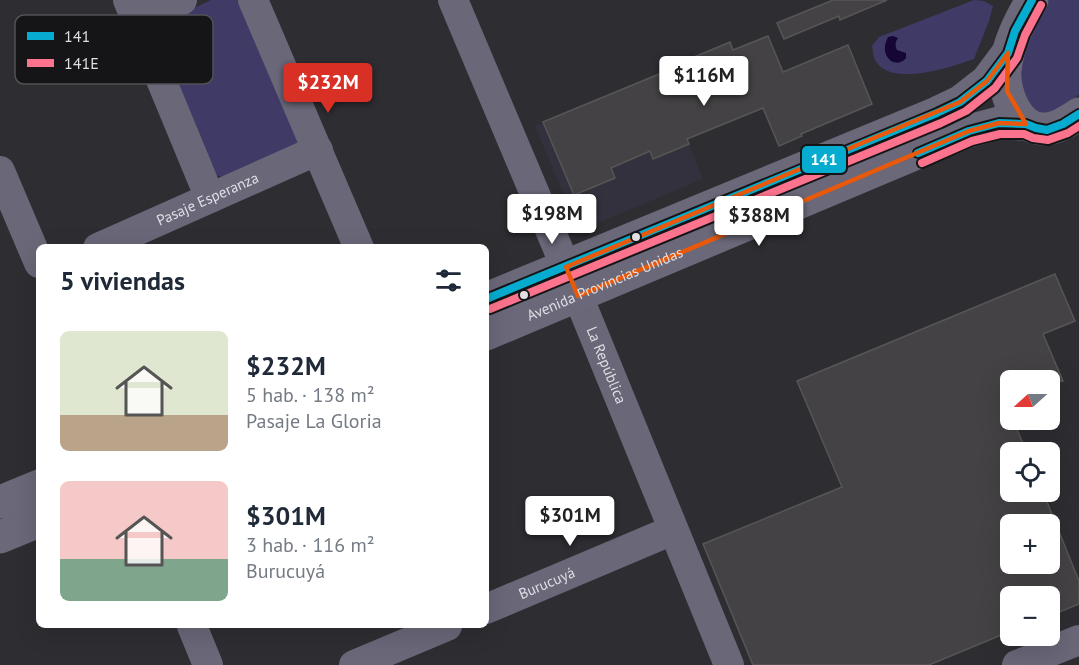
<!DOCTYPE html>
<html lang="es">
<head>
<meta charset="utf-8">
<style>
  :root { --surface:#fff; --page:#f6f6f7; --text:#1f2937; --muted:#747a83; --accent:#d93025 }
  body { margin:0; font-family:"PT Sans",sans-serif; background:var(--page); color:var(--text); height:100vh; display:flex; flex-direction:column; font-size:22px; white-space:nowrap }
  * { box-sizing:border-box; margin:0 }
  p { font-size:20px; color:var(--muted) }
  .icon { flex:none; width:33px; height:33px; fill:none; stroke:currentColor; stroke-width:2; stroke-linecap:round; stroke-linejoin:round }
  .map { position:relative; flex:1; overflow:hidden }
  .sheet { position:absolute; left:36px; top:244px; width:453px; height:384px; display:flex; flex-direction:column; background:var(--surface); border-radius:9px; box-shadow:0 6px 24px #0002 }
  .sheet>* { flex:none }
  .needle { width:39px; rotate:249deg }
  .buttons { position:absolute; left:1000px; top:370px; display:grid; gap:12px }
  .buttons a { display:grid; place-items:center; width:60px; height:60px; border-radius:9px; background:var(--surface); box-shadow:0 6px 24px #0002; font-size:30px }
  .price { position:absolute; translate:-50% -51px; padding:0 14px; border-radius:6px; background:#fff; color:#222; font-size:20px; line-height:39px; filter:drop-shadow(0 2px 3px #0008) }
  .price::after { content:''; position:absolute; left:50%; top:36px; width:18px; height:14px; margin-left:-9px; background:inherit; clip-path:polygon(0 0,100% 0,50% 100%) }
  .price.current { background:var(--accent); color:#fff }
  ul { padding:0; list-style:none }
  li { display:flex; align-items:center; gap:18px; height:150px; padding:0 24px }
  li span { display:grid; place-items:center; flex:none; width:168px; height:120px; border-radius:9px; color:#555 }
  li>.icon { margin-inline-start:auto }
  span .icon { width:72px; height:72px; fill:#fffc; stroke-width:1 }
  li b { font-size:26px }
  h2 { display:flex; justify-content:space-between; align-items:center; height:72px; padding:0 24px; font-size:26px }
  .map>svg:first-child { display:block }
</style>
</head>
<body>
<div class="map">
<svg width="1079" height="665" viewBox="0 0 1079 665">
  <rect width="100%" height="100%" fill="#2e2d32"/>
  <!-- built -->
  <path fill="#32313d" d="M660,74L703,179L586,228L574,220L535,126Z"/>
  <!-- green -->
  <path fill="#403a67" d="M211,0H240L300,139L295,149L225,178L216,175L157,36L162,23Z
    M974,0L984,1L993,6L989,21L974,59C951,67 890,88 875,60C873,56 873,50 872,46L879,37Z
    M1049,0H1079V94L1071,103L1044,116L1034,113L1026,103L1018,74L1028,39Z"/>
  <!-- water -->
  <path fill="#160638" d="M893,36L898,38C895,42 895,46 897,50L906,53V58C897,69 883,59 885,46C885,43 887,40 888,37Z"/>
  <!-- building -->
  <path fill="#444244" stroke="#575656" stroke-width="1.5" fill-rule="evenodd" d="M833,0H887L840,20L839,16L784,39L777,23Z
    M768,36L783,72L848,45L872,104L801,134L802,136L779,146L763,108L687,139L689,144L653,159L650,151L611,168L615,178L574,195L543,122L664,72L663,70L730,42L733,50Z
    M1055,274L1075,321L1043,334L1063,381H1011V420H1013L1027,453H1011V492H1043L1079,581V604L1050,616V597H1011V631L929,665H753L703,544L842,487L797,381ZM1011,525H1050V564H1011Z"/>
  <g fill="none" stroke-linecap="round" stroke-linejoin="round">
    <!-- minor -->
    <g stroke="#696778" stroke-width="30">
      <path d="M128,0L210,198"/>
      <path d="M253,0L359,248"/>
      <path id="s1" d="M453,0L578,296L729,665"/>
      <path d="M136,20L182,0"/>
      <path d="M0,171L39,263"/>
      <path id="s2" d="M98,248L318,150"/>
      <path id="s3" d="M486,609L673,530"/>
      <path d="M192,626L208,665"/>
      <path d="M354,665L447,626"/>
      <path d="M1017,665L1079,640"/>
    </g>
    <!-- major -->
    <g stroke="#6a6879" stroke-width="33">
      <path d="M1032,0C1019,22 1008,44 1005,70C1003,93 1018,131 1045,129C1057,129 1070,120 1079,114"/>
      <path d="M486,299L937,113L960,102L987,81L1008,53"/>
      <path id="s4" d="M486,334L969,131L999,123L1026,124"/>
      <path d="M0,502L39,486"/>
      <path d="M0,537L39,521"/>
    </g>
    <defs>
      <path id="bus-1" d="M918,153L969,131L999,123L1026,124L1036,128L1047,130L1063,124L1079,114
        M486,299L937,113L960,102L987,81L1008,53L1015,31L1032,0"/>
      <path id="bus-2" d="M922,163L972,141L1000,134H1024L1033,138L1048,140L1068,133L1079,126
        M490,309L941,123L966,111L995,88L1017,58L1025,35L1041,5"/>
    </defs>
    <!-- bus-1 casing -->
    <use href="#bus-1" stroke="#151518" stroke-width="12"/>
    <!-- bus-2 casing -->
    <use href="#bus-2" stroke="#151518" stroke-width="12"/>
    <!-- bus-1 -->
    <use href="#bus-1" stroke="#06acd0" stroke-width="8"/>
    <!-- bus-2 -->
    <use href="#bus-2" stroke="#fc738d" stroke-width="8"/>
  </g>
  <!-- marked area -->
  <path fill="none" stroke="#e8590c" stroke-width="4.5" stroke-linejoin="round" d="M1008,53L1007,91L1026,124L999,123L969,131L578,296L566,267L960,102L987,81Z"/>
  <!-- markers -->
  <g fill="#dfdfe4" stroke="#151518" stroke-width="2">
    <circle cx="636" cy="237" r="5"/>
    <circle cx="524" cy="295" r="5"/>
  </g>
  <g text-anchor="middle" stroke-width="4.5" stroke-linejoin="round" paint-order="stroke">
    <!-- street labels -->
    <g font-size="15" fill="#dfdfe4" stroke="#151518">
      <text dy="5" stroke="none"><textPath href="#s2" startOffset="120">Pasaje Esperanza</textPath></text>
      <text dy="5" stroke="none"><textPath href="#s4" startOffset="129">Avenida Provincias Unidas</textPath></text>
      <text dy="5" stroke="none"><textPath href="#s1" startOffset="396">La República</textPath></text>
      <text dy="5" stroke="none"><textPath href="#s3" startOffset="66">Burucuyá</textPath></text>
    </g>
  </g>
  <!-- legend -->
  <rect x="15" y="15" width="198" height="69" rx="9" fill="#151518" stroke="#525255" stroke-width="1.5"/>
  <rect x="27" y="32" width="27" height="8" fill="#06acd0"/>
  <rect x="27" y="59" width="27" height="8" fill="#fc738d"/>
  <g font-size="16" fill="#dfdfe4">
    <text x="64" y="42">141</text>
    <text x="64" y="69">141E</text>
  </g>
  <rect stroke="#151518" stroke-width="2" x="801" y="145" width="46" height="29" rx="6" fill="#06acd0"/>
  <g font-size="16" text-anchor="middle" font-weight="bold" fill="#fff">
    <text x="824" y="165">141</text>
  </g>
</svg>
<div class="buttons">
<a><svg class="needle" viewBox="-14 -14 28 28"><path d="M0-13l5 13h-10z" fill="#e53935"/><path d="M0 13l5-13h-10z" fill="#747a83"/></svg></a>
<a><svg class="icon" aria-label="locate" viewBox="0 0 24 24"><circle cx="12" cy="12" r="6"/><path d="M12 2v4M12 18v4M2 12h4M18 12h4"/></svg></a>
<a>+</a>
<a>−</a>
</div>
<b class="price" style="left:704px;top:107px">$116M</b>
<b class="price current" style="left:328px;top:114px">$232M</b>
<b class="price" style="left:552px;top:245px">$198M</b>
<b class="price" style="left:759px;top:247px">$388M</b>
<b class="price" style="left:570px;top:547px">$301M</b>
<section class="sheet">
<h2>5 viviendas<svg class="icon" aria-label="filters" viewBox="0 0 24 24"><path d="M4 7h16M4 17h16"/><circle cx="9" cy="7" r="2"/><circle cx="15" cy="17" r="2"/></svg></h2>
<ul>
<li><span style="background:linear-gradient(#dfe7d0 70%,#b9a48a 0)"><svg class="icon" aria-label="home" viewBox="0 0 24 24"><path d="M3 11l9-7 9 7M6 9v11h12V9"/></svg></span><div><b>$232M</b><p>5 hab. · 138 m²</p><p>Pasaje La Gloria</p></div></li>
<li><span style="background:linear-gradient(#f6c9c9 65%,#7fa58c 0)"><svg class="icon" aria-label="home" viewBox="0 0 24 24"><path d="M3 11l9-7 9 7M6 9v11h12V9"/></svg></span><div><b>$301M</b><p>3 hab. · 116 m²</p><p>Burucuyá</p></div></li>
</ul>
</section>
</div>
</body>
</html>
